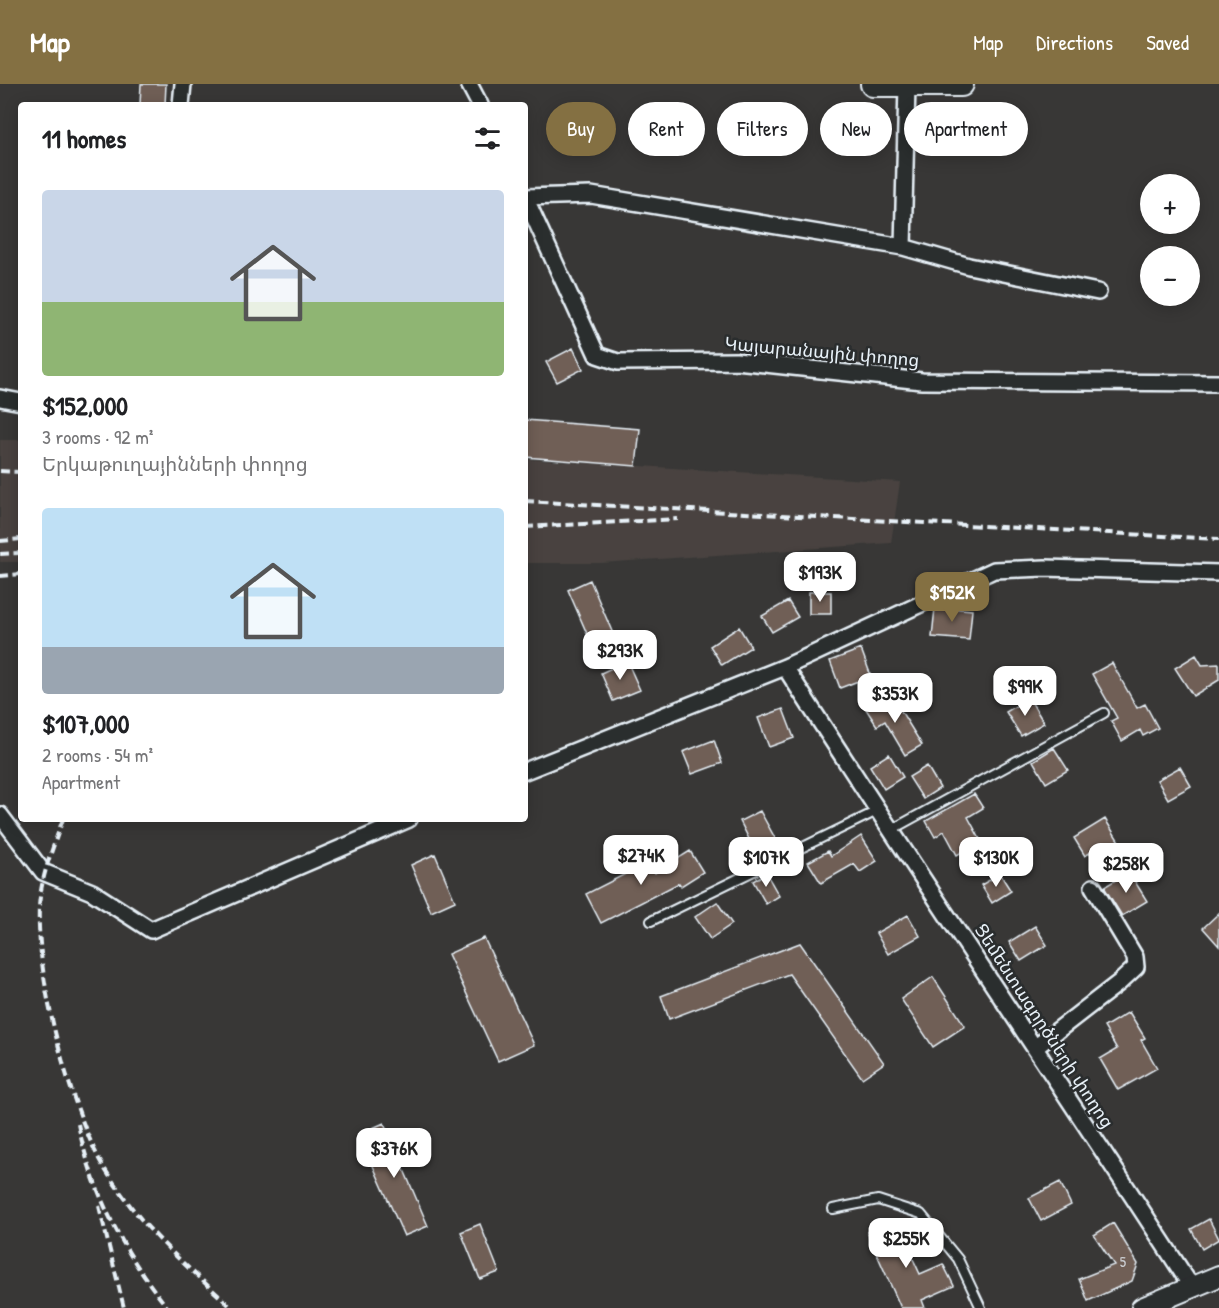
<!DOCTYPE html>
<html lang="en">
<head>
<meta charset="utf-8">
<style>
  :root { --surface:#fff; --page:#f2f2f2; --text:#202124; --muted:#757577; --accent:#847042 }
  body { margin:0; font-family:"Patrick Hand","Noto Sans Armenian",sans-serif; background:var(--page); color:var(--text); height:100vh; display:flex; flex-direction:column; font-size:22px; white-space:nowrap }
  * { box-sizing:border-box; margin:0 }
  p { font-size:20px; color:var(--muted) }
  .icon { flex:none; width:33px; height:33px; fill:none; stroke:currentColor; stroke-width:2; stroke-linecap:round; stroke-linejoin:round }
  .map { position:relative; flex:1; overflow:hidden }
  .details { position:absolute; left:18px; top:18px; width:510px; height:720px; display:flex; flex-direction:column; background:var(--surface); border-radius:6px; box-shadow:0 3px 15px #0003 }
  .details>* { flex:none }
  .hud { position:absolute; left:546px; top:18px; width:570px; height:54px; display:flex; gap:12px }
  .fabs { position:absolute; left:1140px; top:90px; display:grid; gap:12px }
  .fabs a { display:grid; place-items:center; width:60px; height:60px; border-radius:50%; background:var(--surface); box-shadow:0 3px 15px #0003; font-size:30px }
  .price { position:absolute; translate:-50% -51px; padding:0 14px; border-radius:12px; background:#fff; color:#222; font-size:20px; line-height:39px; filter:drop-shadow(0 2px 3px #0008) }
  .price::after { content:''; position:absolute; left:50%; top:36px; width:18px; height:14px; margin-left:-9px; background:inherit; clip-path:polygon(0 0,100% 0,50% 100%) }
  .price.selected { background:var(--accent); color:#fff }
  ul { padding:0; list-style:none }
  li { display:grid; align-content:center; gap:12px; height:318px; padding:0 24px }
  li span { display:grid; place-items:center; height:186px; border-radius:6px; color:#555 }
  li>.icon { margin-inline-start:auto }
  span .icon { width:108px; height:108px; fill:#fffc; stroke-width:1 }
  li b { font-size:26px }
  h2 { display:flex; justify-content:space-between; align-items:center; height:72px; padding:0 24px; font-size:26px }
  .tag { padding:0 21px; border-radius:27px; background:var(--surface); box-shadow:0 3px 15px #0003; font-size:21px; line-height:54px }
  .tag.selected { background:var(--accent); color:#fff }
  header { display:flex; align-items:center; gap:36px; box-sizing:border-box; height:84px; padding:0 30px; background:var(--accent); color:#fff }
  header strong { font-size:28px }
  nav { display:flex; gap:33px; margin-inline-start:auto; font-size:21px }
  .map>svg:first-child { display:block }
</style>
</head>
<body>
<header>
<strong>Map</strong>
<nav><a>Map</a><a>Directions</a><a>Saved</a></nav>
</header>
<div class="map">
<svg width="1219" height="1224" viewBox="0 0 1219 1224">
  <rect width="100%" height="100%" fill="#383736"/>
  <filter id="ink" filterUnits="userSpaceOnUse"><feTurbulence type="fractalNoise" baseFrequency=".0167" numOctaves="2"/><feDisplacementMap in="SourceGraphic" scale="12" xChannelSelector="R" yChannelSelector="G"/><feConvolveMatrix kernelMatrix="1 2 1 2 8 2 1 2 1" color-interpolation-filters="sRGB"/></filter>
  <g filter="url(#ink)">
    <!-- built -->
    <path fill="#484340" d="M0,356H21V478H0Z
      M525,375L900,398L891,459L601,479H525Z"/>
    <!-- building -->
    <path fill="#6f5e57" stroke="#e8f1f8" stroke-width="1.5" d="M141,0H166L165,21H140Z
      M573,264L583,285L557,298L546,278Z
      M525,336L640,345L636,382L525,373Z
      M590,496L617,559L595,568L568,506Z
      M809,508H831V530H809Z
      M788,517L798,533L772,548L762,532Z
      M938,523L972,526L969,556L932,553L935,524Z
      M739,543L751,563L722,581L710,562Z
      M861,565L871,592L840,604L830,577Z
      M1196,571L1202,581L1219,580V596L1193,612L1175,584Z
      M627,577L640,606L613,617L601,589Z
      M1112,579L1137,624L1145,620L1158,644L1143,652L1140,646L1122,657L1111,637L1117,634L1092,590Z
      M891,611L922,661L905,671L885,637L877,642L866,625Z
      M1029,614L1044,639L1021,652L1006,628Z
      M783,625L794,654L769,663L758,634Z
      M714,656L722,679L692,690L683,668Z
      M1054,664L1068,686L1046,699L1033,677Z
      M889,670L903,693L884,705L870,682Z
      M927,682L940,704L923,715L909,693Z
      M1180,683L1191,702L1168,715L1157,696Z
      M974,710L983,724L968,733L981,757L957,771L944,747L935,753L926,737Z
      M760,727L776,756L755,767L740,737Z
      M1105,735L1120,759L1108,767L1104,760L1085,772L1074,754Z
      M861,752L877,777L860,788L854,780L821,799L808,778L828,767L831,772Z
      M690,767L703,788L681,802L679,799L601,839L586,810L649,778L655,789Z
      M435,770L455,817L431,828L411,781Z
      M1129,788L1147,817L1122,832L1104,803Z
      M766,789L779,812L766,820L753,797Z
      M1000,790L1011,807L992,819L981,801Z
      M717,818L732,840L710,855L695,833Z
      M1219,829V862L1203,844Z
      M908,831L920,852L888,870L876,849Z
      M1035,842L1047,861L1021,877L1009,858Z
      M484,854L534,961L498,977L448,870Z
      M800,859L884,979L862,994L789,890L669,935L661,912Z
      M933,893L965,942L933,963L901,915Z
      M1129,928L1145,954L1141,956L1157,984L1118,1006L1100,975L1117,965L1104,943Z
      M384,1039L428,1142L404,1152L359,1050Z
      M1060,1098L1071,1121L1041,1137L1029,1114Z
      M1209,1135L1219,1155L1202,1165L1191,1145Z
      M895,1136L920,1190L943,1180L954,1202L922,1216L925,1224H901L867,1148Z
      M1113,1139L1138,1180L1132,1197L1088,1217L1079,1195L1114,1181L1094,1151Z
      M480,1140L499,1188L480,1195L461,1148Z"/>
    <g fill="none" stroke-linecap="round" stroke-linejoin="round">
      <defs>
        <path id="service" d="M891,746L1104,629
          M651,837L877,727
          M833,1125L878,1116L921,1130L958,1175L981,1224"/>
        <path id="minor" d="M469,0L480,21
          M181,21L183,0
          M525,113L597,271L618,278L736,277L922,297L1219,299
          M525,113L591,111L903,163L969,182L1098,208
          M903,163L907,1
          M0,314L21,318
          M785,583C918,791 1057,995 1191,1202
          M525,687L785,583L994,486L1045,484L1219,489
          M0,731L43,788L92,808L151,846L409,735
          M1036,963L1120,898L1136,883L1135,873L1093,803"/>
        <path id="tertiary" d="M1142,1224L1219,1192"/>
        <path id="primary" d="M873,0H961"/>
      </defs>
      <!-- service casing -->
      <use href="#service" stroke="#e8f1f8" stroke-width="12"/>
      <!-- minor casing -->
      <use href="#minor" stroke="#e8f1f8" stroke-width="20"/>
      <!-- tertiary casing -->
      <use href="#tertiary" stroke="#e8f1f8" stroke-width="24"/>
      <!-- primary casing -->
      <use href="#primary" stroke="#e8f1f8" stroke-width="28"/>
      <!-- service -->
      <use href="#service" stroke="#2a2d2e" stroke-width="8"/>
      <!-- minor -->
      <use href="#minor" stroke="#2a2d2e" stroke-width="15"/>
      <!-- tertiary -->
      <use href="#tertiary" stroke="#2a2d2e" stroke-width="20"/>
      <!-- primary -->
      <use href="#primary" stroke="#2a2d2e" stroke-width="24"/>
      <!-- rail -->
      <path stroke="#e8f1f8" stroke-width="4" stroke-dasharray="9 4.5" stroke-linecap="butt" d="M0,387L21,388
        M525,417L1219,455
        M525,443L678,435
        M0,457L21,455
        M0,470L21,469
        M0,492L21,490
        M63,735C53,764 41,792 39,823C36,893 67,1012 99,1075C107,1090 119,1106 129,1120C158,1159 197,1191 232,1224
        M78,1040C92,1108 124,1170 168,1224
        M99,1122L124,1224"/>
    </g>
  </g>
  <g text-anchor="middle" stroke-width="5" stroke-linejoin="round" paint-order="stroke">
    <!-- number labels -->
    <g font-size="15" fill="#caccd0">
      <text x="1123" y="1183">5</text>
    </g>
    <!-- street labels -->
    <g font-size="18" fill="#e8f1f8" stroke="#2a2d2e">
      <text transform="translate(822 268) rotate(5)" y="6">Կայարանային փողոց</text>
      <text transform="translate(1044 942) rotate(57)" y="6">Ցեմենտագործների փողոց</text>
    </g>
  </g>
</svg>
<div class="fabs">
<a>+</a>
<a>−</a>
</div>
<b class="price" style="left:820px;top:519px">$193K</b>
<b class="price selected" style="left:952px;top:539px">$152K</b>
<b class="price" style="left:620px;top:597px">$293K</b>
<b class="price" style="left:1025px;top:633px">$99K</b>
<b class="price" style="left:895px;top:640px">$353K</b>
<b class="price" style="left:641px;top:802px">$274K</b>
<b class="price" style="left:766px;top:804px">$107K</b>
<b class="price" style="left:996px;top:804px">$130K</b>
<b class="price" style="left:1126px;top:810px">$258K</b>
<b class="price" style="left:394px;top:1095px">$376K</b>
<b class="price" style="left:906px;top:1185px">$255K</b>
<div class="hud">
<a class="tag selected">Buy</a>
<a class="tag">Rent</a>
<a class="tag">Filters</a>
<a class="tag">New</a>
<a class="tag">Apartment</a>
</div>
<section class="details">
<h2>11 homes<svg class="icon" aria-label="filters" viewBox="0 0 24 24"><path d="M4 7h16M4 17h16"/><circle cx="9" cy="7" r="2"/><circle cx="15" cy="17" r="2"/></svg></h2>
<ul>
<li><span style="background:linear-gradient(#c9d6e8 60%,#8fb573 0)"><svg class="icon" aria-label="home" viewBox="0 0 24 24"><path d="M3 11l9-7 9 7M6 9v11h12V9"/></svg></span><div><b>$152,000</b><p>3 rooms · 92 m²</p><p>Երկաթուղայինների փողոց</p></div></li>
<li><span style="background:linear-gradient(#bfe0f5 75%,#9aa5b1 0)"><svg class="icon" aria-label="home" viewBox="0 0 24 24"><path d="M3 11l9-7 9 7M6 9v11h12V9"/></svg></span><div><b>$107,000</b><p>2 rooms · 54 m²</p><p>Apartment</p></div></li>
</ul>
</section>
</div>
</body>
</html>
